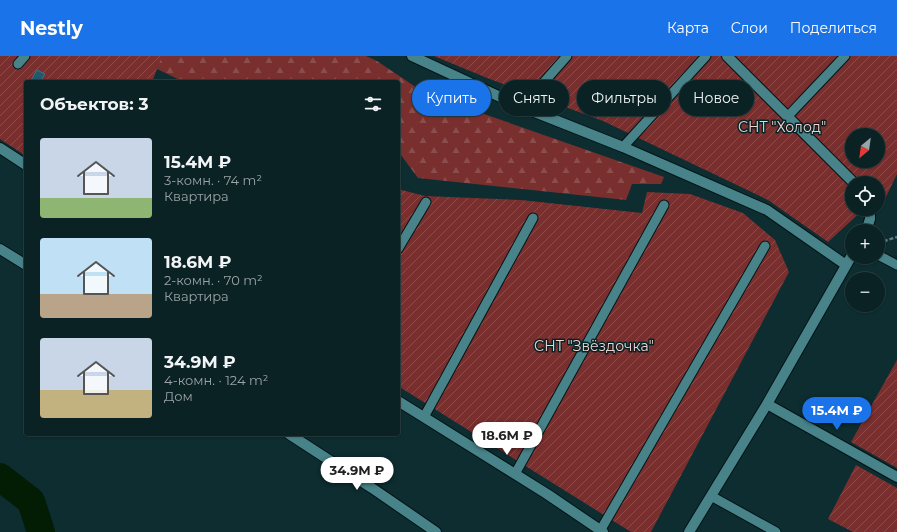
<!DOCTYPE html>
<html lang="ru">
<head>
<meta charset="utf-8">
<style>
  :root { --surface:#0a2224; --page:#132a2c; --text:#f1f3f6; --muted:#99a4a6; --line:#2a3f41; --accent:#1a73e8 }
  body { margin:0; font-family:Montserrat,sans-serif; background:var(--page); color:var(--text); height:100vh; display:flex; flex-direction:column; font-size:15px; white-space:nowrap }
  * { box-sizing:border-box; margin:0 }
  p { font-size:13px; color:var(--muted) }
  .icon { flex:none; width:22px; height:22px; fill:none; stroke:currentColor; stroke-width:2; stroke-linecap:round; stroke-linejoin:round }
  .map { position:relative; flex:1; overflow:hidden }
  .drawer { position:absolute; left:24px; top:24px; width:376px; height:356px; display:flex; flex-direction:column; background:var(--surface); border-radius:4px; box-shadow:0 1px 3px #0004,0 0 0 1px var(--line) }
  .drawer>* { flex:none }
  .banner { position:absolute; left:412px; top:24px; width:380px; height:36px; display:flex; gap:8px }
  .needle { width:26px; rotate:209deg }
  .fabs { position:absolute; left:845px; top:72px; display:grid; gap:8px }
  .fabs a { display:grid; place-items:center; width:40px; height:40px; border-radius:50%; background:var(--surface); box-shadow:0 1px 3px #0004,0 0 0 1px var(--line); font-size:20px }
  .price { position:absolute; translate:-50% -34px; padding:0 9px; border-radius:14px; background:#fff; color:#222; font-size:13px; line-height:26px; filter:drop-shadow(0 1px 2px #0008) }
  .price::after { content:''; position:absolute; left:50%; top:24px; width:12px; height:9px; margin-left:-6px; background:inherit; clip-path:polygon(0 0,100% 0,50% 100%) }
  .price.on { background:var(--accent); color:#fff }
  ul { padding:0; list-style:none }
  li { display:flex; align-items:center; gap:12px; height:100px; padding:0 16px }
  li span { display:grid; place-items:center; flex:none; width:112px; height:80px; border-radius:4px; color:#555 }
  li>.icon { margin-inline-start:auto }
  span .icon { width:48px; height:48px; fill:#fffc; stroke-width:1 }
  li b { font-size:17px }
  h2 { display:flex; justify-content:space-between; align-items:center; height:48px; padding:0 16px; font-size:17px }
  .pill { padding:0 14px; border-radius:18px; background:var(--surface); box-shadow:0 1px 3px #0004,0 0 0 1px var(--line); font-size:14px; line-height:36px }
  .pill.on { background:var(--accent); color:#fff }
  header { display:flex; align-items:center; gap:24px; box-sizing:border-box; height:56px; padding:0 20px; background:var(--accent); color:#fff }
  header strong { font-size:19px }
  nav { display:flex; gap:22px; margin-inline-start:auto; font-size:14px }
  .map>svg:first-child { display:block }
</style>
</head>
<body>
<header>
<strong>Nestly</strong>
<nav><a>Карта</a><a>Слои</a><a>Поделиться</a></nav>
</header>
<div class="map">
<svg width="897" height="476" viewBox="0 0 897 476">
  <defs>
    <pattern id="forest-firs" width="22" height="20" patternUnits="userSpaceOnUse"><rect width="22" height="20" fill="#792f2e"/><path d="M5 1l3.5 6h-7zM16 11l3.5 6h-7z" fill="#8a4d4c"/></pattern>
    <pattern id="garden-furrows" width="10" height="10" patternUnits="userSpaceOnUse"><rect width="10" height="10" fill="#792f2e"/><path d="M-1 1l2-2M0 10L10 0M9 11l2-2" fill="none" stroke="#8a4d4c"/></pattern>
  </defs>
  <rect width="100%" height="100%" fill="#0d2d30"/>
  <!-- forest -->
  <path fill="url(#forest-firs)" d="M161,0H366L377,5L435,44L484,58L664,121L661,128H632L626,144L418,122L398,95V26H184L157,13Z"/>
  <!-- garden -->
  <path fill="url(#garden-furrows)" fill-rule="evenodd" d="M0,0H162L152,26H26V100L0,83Z
    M434,0H897V118L883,147L878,148V127H852V153H864L828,186L768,144L603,65L487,22ZM852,79H878V105H852Z
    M398,133L425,140L521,144L642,157L647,136L690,138L743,157L775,184L789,216L651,476H631L398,330Z
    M897,304V412L851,386Z
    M856,409L897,432V476H853L828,463Z"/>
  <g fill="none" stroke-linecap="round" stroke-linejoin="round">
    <!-- river -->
    <path stroke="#031c04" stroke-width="28" d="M0,421L31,445L41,476"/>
  </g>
  <!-- building -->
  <path fill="#23586a" stroke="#3f7386" d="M37,14L45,18L40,26H30Z"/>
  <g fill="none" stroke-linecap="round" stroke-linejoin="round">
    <defs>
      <path id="service" d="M18,8L25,0
        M522,51L567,0
        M788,60L845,0
        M623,91L706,0
        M398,193L426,146
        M878,199L897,209
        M424,361L533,162
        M515,418L664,149
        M711,440L776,476
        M600,475L765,190"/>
      <path id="minor" d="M412,0L522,51L623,91L767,154L846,209
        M727,0L854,127
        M0,92L26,109
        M866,175L870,163V153
        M0,193L26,209
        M398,345L547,438L603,476
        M767,348L897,421
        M289,378L372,432L436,476
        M689,476L767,348L852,199"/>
    </defs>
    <!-- service casing -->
    <use href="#service" stroke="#031416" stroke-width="11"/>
    <!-- minor casing -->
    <use href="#minor" stroke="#031416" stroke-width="12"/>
    <!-- path -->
    <path stroke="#617f82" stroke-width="2.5" stroke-dasharray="4 2" stroke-linecap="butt" d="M878,187L897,181"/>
    <!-- service -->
    <use href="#service" stroke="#478389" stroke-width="9"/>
    <!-- minor -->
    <use href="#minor" stroke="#478389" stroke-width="10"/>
  </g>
  <g text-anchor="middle" stroke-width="3" stroke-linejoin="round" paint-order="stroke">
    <!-- park labels -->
    <g font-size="14" fill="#f0d2cf" stroke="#032326">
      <text x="782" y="76">СНТ "Холод"</text>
      <text x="594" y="295">СНТ "Звёздочка"</text>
    </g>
  </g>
</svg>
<div class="fabs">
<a><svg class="needle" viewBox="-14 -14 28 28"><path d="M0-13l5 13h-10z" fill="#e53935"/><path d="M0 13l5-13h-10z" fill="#99a4a6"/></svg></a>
<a><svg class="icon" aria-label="locate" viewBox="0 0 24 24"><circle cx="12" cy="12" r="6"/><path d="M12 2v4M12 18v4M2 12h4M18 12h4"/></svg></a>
<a>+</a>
<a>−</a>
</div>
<b class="price on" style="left:837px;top:375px">15.4M ₽</b>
<b class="price" style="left:507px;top:400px">18.6M ₽</b>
<b class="price" style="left:357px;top:435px">34.9M ₽</b>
<div class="banner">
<a class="pill on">Купить</a>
<a class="pill">Снять</a>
<a class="pill">Фильтры</a>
<a class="pill">Новое</a>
</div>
<section class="drawer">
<h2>Объектов: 3<svg class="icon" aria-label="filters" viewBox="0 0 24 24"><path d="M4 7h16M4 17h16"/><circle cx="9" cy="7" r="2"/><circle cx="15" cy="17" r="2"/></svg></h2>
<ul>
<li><span style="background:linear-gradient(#c9d6e8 75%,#8fb573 0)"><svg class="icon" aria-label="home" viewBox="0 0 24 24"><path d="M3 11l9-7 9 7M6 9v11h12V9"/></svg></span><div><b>15.4M ₽</b><p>3-комн. · 74 m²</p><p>Квартира</p></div></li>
<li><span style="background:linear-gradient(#bfe0f5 70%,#b9a48a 0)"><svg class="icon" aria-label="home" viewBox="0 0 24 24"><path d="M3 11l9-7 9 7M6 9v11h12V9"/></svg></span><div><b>18.6M ₽</b><p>2-комн. · 70 m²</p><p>Квартира</p></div></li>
<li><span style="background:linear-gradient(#c9d6e8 65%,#c2b280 0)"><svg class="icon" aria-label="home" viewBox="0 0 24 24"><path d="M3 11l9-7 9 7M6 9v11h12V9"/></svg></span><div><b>34.9M ₽</b><p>4-комн. · 124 m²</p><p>Дом</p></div></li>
</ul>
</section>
</div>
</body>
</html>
